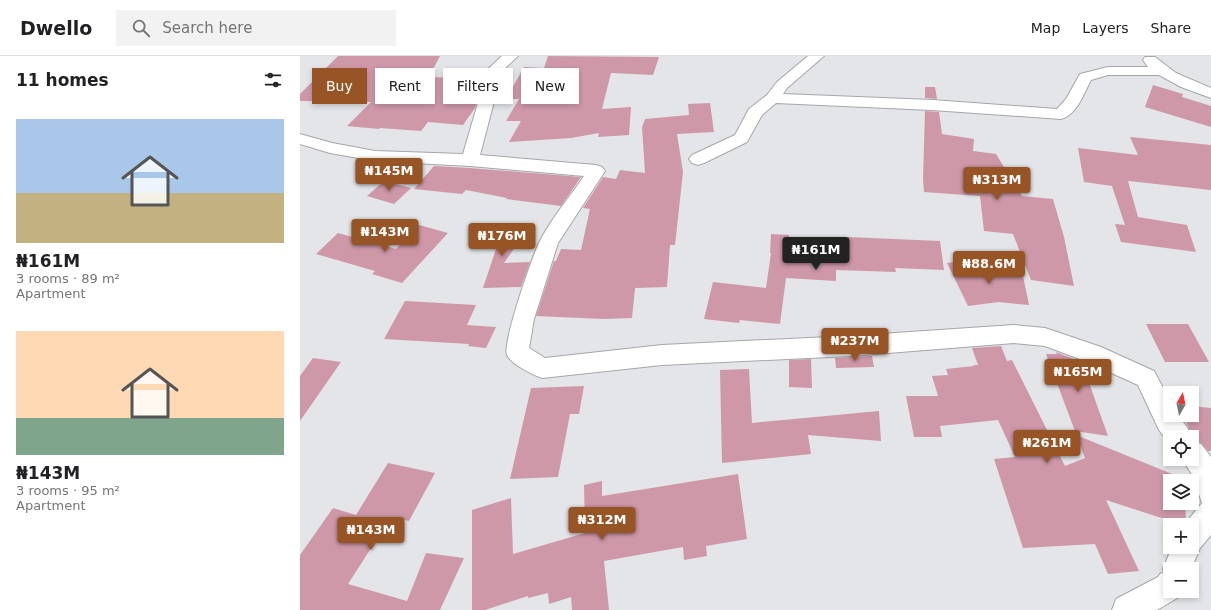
<!DOCTYPE html>
<html lang="en">
<head>
<meta charset="utf-8">
<style>
  :root { --surface:#fff; --page:#f2f2f2; --text:#202124; --muted:#757577; --line:#e0e0e0; --accent:#975424 }
  body { margin:0; font-family:"DejaVu Sans",sans-serif; background:var(--page); color:var(--text); height:100vh; display:flex; flex-direction:column; font-size:15px; white-space:nowrap }
  * { box-sizing:border-box; margin:0 }
  p { font-size:13px; color:var(--muted) }
  .icon { flex:none; width:22px; height:22px; fill:none; stroke:currentColor; stroke-width:2; stroke-linecap:round; stroke-linejoin:round }
  .map { position:relative; flex:1; overflow:hidden }
  .sheet { display:flex; flex-direction:column; background:var(--surface); width:300px }
  .sheet>* { flex:none }
  .top-card { position:absolute; left:12px; top:12px; width:380px; height:36px; display:flex; gap:8px }
  .needle { width:26px; rotate:9deg }
  .buttons { position:absolute; left:863px; top:330px; display:grid; gap:8px }
  .buttons a { display:grid; place-items:center; width:36px; height:36px; border-radius:0px; background:var(--surface); box-shadow:0 2px 6px #0003; font-size:20px }
  .price { position:absolute; translate:-50% -34px; padding:0 9px; border-radius:4px; background:var(--accent); color:#fff; font-size:13px; line-height:26px; filter:drop-shadow(0 1px 2px #0008) }
  .price::after { content:''; position:absolute; left:50%; top:24px; width:12px; height:9px; margin-left:-6px; background:inherit; clip-path:polygon(0 0,100% 0,50% 100%) }
  .price.on { background:#222; color:#fff }
  ul { padding:0; list-style:none }
  li { display:grid; align-content:center; gap:8px; height:212px; padding:0 16px }
  li span { display:grid; place-items:center; height:124px; border-radius:0px; color:#555 }
  li>.icon { margin-inline-start:auto }
  span .icon { width:72px; height:72px; fill:#fffc; stroke-width:1 }
  li b { font-size:17px }
  h2 { display:flex; justify-content:space-between; align-items:center; height:48px; padding:0 16px; font-size:17px }
  .chip { padding:0 14px; border-radius:0px; background:var(--surface); box-shadow:0 2px 6px #0003; font-size:14px; line-height:36px }
  .chip.on { background:var(--accent); color:#fff }
  header { display:flex; align-items:center; gap:24px; box-sizing:border-box; height:56px; padding:0 20px; background:var(--surface); border-bottom:1px solid var(--line) }
  header strong { font-size:19px }
  nav { display:flex; gap:22px; margin-inline-start:auto; font-size:14px }
  .search { width:280px; height:36px; background:var(--page); display:flex; align-items:center; gap:10px; box-sizing:border-box; padding:0 14px; border-radius:0px; color:var(--muted); font-size:15px }
  main { display:flex; flex:1; min-height:0 }
  .map>svg:first-child { display:block }
</style>
</head>
<body>
<header>
<strong>Dwello</strong>
<div class="search"><svg class="icon" aria-label="search" viewBox="0 0 24 24"><circle cx="10" cy="10" r="6"/><path d="M15 15l6 6"/></svg>Search here</div>
<nav><a>Map</a><a>Layers</a><a>Share</a></nav>
</header>
<main>
<section class="sheet">
<h2>11 homes<svg class="icon" aria-label="filters" viewBox="0 0 24 24"><path d="M4 7h16M4 17h16"/><circle cx="9" cy="7" r="2"/><circle cx="15" cy="17" r="2"/></svg></h2>
<ul>
<li><span style="background:linear-gradient(#a9c7e8 60%,#c2b280 0)"><svg class="icon" aria-label="home" viewBox="0 0 24 24"><path d="M3 11l9-7 9 7M6 9v11h12V9"/></svg></span><div><b>₦161M</b><p>3 rooms · 89 m²</p><p>Apartment</p></div></li>
<li><span style="background:linear-gradient(#ffd9b3 70%,#7fa58c 0)"><svg class="icon" aria-label="home" viewBox="0 0 24 24"><path d="M3 11l9-7 9 7M6 9v11h12V9"/></svg></span><div><b>₦143M</b><p>3 rooms · 95 m²</p><p>Apartment</p></div></li>
</ul>
</section>
<div class="map">
<svg width="911" height="554" viewBox="0 0 911 554">
  <rect width="100%" height="100%" fill="#e3e5e9"/>
  <!-- building -->
  <path fill="#ce98a9" d="M38,0H140L129,21L161,22L153,34L180,35L175,52L163,69L128,66L121,75L80,72L79,73L47,70L71,46L0,45V38Z
    M248,0L359,1L353,19L311,17L302,53L331,51L329,79L298,81L299,77L271,82L209,86L221,65H206L219,43H206L224,11L244,12Z
    M853,29L883,38L882,41L911,50V71L845,51Z
    M625,31H635L637,43L625,42Z
    M410,47L414,76L377,78L383,116L375,189H370L367,231L335,232L332,262L303,263L236,260L254,205H256L261,193L281,194L290,153L283,152L303,121L316,123L320,114L345,117L342,71L345,63L389,59L388,48Z
    M625,55L639,56L642,78L674,83L673,95L696,98L722,140L753,143L764,181L774,230L731,224L713,178L684,175L680,140L624,136L623,123Z
    M830,81L911,89V134L828,125L838,161L887,169L896,196L821,186L815,168L825,169L812,130L784,126L778,92L838,99Z
    M134,110L170,112L281,121L261,150L206,143L207,142L166,134L162,138L114,133Z
    M84,125L111,132L94,148L67,140Z
    M119,169L148,177L102,227L72,218L75,215L16,198L38,177L96,193Z
    M186,169L225,177L204,207L230,206L221,231L183,232L196,193L170,188Z
    M471,178L489,179V181L548,184V181L640,185L644,214L595,212L596,216L536,214V225L486,222L480,268L440,264L439,267L404,263L413,226L466,232L471,197H470Z
    M670,204L674,212L722,215L729,249L699,246L668,250L647,207Z
    M105,245L176,249L167,269L196,271L186,292L168,290L169,288L84,283Z
    M846,268H888L909,306H865Z
    M701,290L707,305L712,304L765,410L785,402L776,379L882,422L883,425H870V447H885L886,464L883,469L806,444L839,515L808,518L795,488L723,492L694,403L715,401L698,364L640,370L642,381H614L606,340H638L632,320L648,319L646,313L674,310L673,309H678L672,292Z
    M756,296L789,309L796,324H788L808,380L775,375L746,298H757Z
    M572,300L574,311L536,312L535,302Z
    M13,302L41,306L0,365V320Z
    M511,303L512,332L489,331V304Z
    M449,313L452,367L579,355L581,385L508,379L511,398L422,407L420,314Z
    M284,330L279,358H270L258,421L210,423L231,332Z
    M892,350L911,352V395H908L901,387L892,384V380L883,359H892Z
    M88,407L135,417L109,465L91,461L48,528L107,545L126,497L164,502L140,554H0V499L33,452L56,459Z
    M438,418L447,483L406,490L407,500L384,504L383,491L304,505L309,554H272L271,541L249,548L248,537L228,542V540L185,554H172V454L211,442L213,498L285,477L284,429L302,425V440Z"/>
  <g fill="none" stroke-linecap="round" stroke-linejoin="round">
    <defs>
      <path id="street" d="M202,0H218L202,15L180,99L296,109L302,111L305,115L258,187L234,263L229,292L245,302L362,289L550,280L714,269L745,272L801,291L854,315L870,345V359H878L888,373L891,381H870V389L859,374L838,329L785,305L745,290L714,287L550,300L362,309L242,322C233,319 211,308 207,299C202,288 233,197 241,183C253,160 270,141 284,120L170,110L75,105L30,97L0,88V78L32,87L75,95L163,98L188,13Z
        M508,0H524L487,32L483,38L632,44L757,53L766,43L780,18L808,11H848L843,4L845,1H855L876,17L911,32V42L881,31L859,19H808L791,24C784,37 777,59 761,63L632,54L476,47L462,59L447,86L404,107L398,109L392,107L389,103L392,99L435,79L449,53L467,39L477,26Z
        M892,385L901,388L911,401V479L900,492L891,513H870V535H882L879,541L857,554H812L816,543L858,521L860,518L864,516L863,513L872,491H892V469H884L902,447L893,420L882,403H892Z"/>
    </defs>
    <!-- street casing -->
    <use href="#street" stroke="#a4a6aa" stroke-width="2"/>
    <!-- street -->
    <use href="#street" fill="#fff" fill-rule="evenodd"/>
  </g>
</svg>
<div class="buttons">
<a><svg class="needle" viewBox="-14 -14 28 28"><path d="M0-13l5 13h-10z" fill="#e53935"/><path d="M0 13l5-13h-10z" fill="#757577"/></svg></a>
<a><svg class="icon" aria-label="locate" viewBox="0 0 24 24"><circle cx="12" cy="12" r="6"/><path d="M12 2v4M12 18v4M2 12h4M18 12h4"/></svg></a>
<a><svg class="icon" aria-label="layers" viewBox="0 0 24 24"><path d="M12 4l9 5-9 5-9-5zM3 14l9 5 9-5"/></svg></a>
<a>+</a>
<a>−</a>
</div>
<b class="price" style="left:89px;top:136px">₦145M</b>
<b class="price" style="left:697px;top:145px">₦313M</b>
<b class="price" style="left:85px;top:197px">₦143M</b>
<b class="price" style="left:202px;top:201px">₦176M</b>
<b class="price on" style="left:516px;top:215px">₦161M</b>
<b class="price" style="left:689px;top:229px">₦88.6M</b>
<b class="price" style="left:555px;top:306px">₦237M</b>
<b class="price" style="left:778px;top:337px">₦165M</b>
<b class="price" style="left:747px;top:408px">₦261M</b>
<b class="price" style="left:302px;top:485px">₦312M</b>
<b class="price" style="left:71px;top:495px">₦143M</b>
<div class="top-card">
<a class="chip on">Buy</a>
<a class="chip">Rent</a>
<a class="chip">Filters</a>
<a class="chip">New</a>
</div>
</div>
</main>
</body>
</html>
